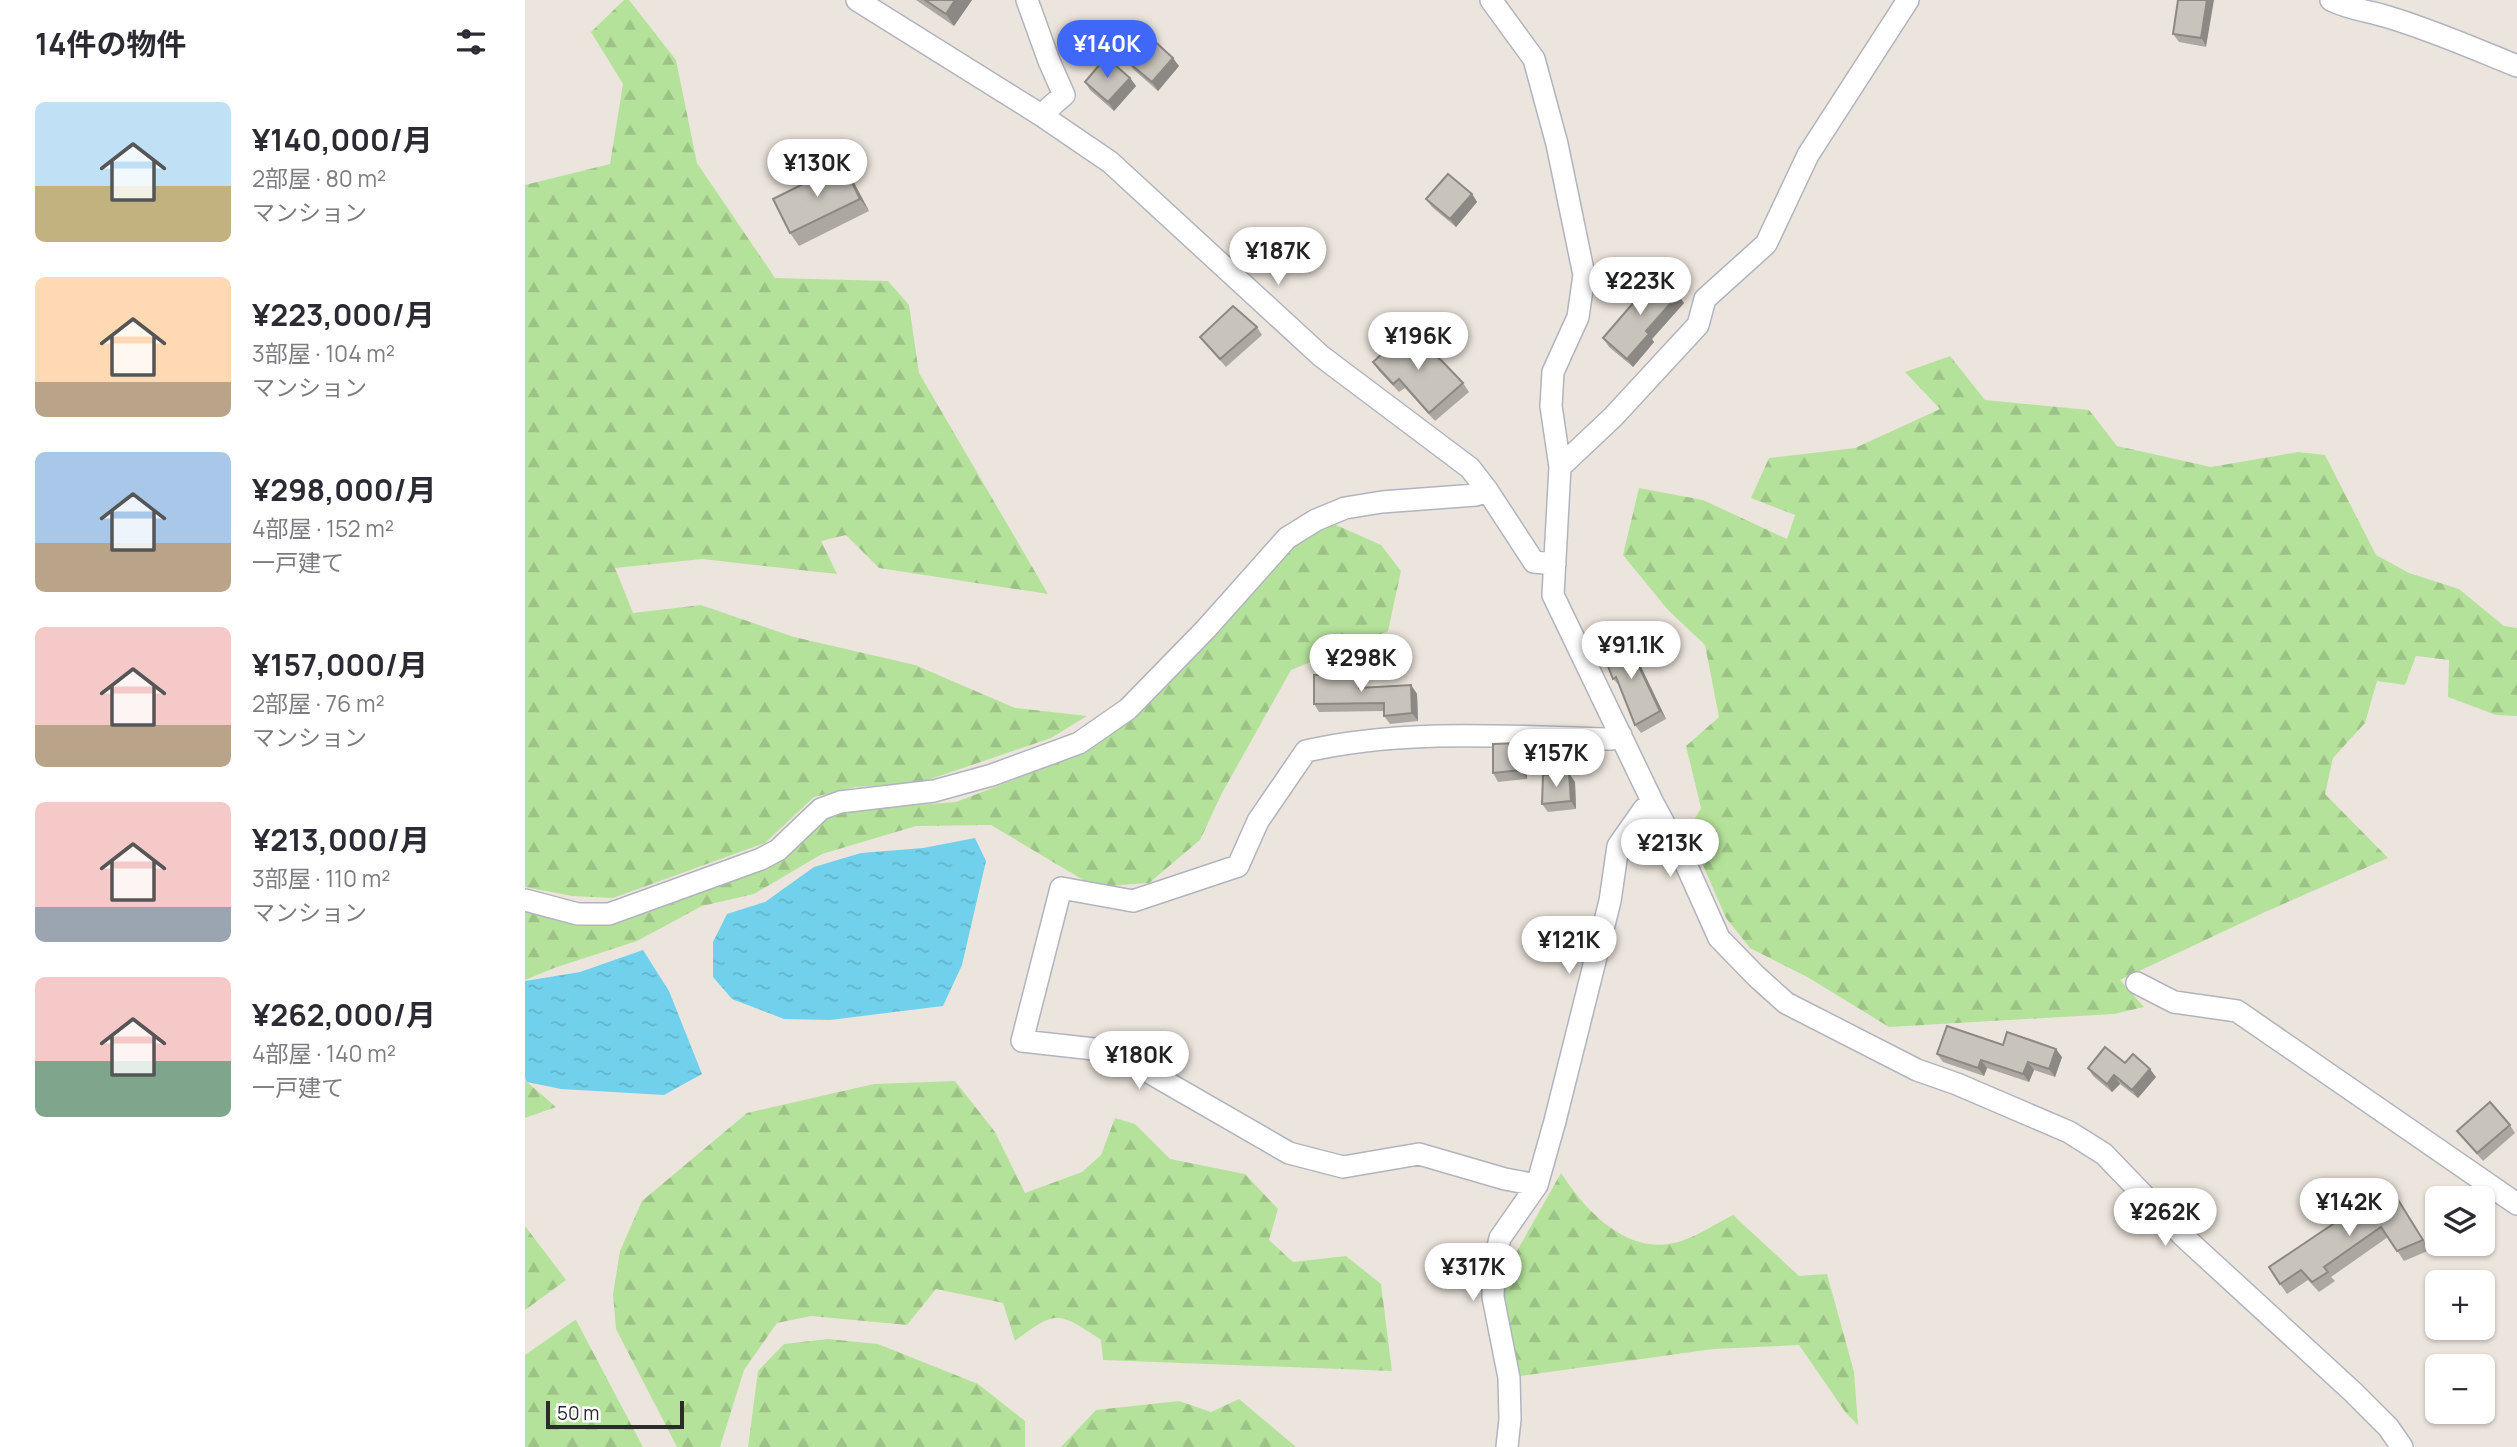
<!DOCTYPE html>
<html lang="ja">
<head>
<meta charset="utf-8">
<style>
  :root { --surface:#fff; --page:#f2f2f3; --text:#2b2b33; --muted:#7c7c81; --accent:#3f68f8 }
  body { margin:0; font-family:Manrope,"Noto Sans JP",sans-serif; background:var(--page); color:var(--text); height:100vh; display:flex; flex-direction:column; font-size:26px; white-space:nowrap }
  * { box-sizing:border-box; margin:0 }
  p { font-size:23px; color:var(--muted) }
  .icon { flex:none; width:38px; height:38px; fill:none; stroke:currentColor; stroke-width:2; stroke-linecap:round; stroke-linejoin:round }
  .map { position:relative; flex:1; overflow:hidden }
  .side { display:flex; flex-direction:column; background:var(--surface); width:525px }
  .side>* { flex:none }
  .fabs { position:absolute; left:1900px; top:1186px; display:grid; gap:14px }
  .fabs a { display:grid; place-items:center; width:70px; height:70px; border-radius:10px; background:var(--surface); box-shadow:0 2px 5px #0004; font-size:35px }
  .scale { position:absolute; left:21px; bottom:18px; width:138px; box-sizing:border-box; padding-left:7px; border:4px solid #2b2b2b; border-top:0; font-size:19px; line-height:24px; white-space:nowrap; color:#2b2b2b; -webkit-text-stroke:5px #fff; paint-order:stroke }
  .price { position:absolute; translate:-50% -60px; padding:0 16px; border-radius:24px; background:#fff; color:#222; font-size:23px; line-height:46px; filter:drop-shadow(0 2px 4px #0008) }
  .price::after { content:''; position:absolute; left:50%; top:42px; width:21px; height:16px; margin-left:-10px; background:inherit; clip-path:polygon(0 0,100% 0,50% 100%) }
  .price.selected { background:var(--accent); color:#fff }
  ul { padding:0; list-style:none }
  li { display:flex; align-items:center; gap:21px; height:175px; padding:0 35px }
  li span { display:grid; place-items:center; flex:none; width:196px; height:140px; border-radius:10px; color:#555 }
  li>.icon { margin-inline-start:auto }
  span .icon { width:84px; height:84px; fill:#fffc; stroke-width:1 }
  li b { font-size:30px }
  h2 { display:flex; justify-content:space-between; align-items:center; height:84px; padding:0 35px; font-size:30px }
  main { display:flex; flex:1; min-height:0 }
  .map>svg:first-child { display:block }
</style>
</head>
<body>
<main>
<section class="side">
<h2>14件の物件<svg class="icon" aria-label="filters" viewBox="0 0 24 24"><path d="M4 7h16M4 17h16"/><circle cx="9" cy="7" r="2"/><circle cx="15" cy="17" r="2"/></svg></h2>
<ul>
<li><span style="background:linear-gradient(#bfe0f5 60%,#c2b280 0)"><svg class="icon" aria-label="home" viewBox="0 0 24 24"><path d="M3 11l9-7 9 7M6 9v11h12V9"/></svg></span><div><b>¥140,000/月</b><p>2部屋 · 80 m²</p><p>マンション</p></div></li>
<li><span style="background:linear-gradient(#ffd9b3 75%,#b9a48a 0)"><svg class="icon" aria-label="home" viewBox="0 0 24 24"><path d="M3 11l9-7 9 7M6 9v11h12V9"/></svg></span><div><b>¥223,000/月</b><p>3部屋 · 104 m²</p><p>マンション</p></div></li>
<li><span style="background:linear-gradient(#a9c7e8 65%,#b9a48a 0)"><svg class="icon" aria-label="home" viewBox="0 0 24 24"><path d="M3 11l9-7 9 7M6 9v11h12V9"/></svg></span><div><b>¥298,000/月</b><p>4部屋 · 152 m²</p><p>一戸建て</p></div></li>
<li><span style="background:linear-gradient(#f6c9c9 70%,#b9a48a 0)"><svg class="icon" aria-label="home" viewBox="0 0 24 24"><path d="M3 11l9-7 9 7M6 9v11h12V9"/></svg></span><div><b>¥157,000/月</b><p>2部屋 · 76 m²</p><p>マンション</p></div></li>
<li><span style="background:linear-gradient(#f6c9c9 75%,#9aa5b1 0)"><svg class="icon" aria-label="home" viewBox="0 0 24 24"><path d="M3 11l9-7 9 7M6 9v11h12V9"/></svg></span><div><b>¥213,000/月</b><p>3部屋 · 110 m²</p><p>マンション</p></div></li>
<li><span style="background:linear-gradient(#f6c9c9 60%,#7fa58c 0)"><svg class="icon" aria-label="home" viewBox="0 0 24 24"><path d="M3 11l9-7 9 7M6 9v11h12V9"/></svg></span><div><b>¥262,000/月</b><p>4部屋 · 140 m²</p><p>一戸建て</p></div></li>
</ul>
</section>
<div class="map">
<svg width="1992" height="1447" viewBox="0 0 1992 1447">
  <defs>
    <pattern id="forest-firs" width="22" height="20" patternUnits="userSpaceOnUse" patternTransform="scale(1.75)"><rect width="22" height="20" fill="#b5e29a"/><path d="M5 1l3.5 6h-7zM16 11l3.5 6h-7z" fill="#9cc285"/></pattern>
    <pattern id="water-ripples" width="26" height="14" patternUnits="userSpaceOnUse" patternTransform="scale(1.75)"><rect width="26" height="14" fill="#71d1ed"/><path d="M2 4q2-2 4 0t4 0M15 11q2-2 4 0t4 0" fill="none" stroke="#62b4cb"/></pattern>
  </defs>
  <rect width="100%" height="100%" fill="#ece5dd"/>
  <!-- forest -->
  <path fill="url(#forest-firs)" d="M99,0H104L151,60L172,163L250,278L363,281L384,305L394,373L523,594L354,568L321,535L296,541L312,574L177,559L90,568L108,613L176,605L269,637L390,665L490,708L562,716L526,738L394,783L330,787L289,797L240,843L88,898L47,896L0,887V185L85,164L98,84L66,32Z
    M1425,356L1460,400L1564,410L1592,446L1686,467L1773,452L1800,455L1851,555L1884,573L1934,589L1979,626L1992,628V716L1971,715L1923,697L1924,660L1891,656L1880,685L1852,681L1840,723L1808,758L1800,794L1863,858L1740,912L1595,980L1619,1007L1589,1014L1364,1027L1284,978L1225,948L1201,918L1163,831L1176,808L1161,746L1194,717L1180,645L1143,610L1098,555L1114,488L1178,500L1262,539L1270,515L1226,498L1244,458L1330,448L1415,409L1380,372Z
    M809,524L856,545L876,571L863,631L766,670L697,793L675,840L624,883L570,887L466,825L391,826L297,854L229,894L177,906L112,941L29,968L0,980V907L82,924L304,815L327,810L431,802L559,753L607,717L746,567L777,541Z
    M0,1077L2,1082L31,1107L0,1118Z
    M430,1081L470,1132L500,1193L557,1172L576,1155L590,1118L610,1124L645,1159L720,1174L753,1209L744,1240L768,1262L821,1256L856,1284L867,1371L578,1360L576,1340C533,1311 531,1310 490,1341L478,1303L411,1289L382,1325L286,1316L252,1323L219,1370L195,1447H152L91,1329L88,1294L95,1251L117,1201L222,1113L349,1084Z
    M1036,1173C1062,1213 1106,1260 1159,1240C1176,1234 1192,1223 1208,1215L1274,1276L1302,1274L1329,1372L1333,1425L1321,1413L1274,1345L1188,1349L995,1376L978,1289L992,1251Z
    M0,1226L41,1280L0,1310Z
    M50,1320H51L118,1447H0V1355Z
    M303,1339L353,1344L453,1384L500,1421V1447H223L233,1371L259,1344Z
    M714,1399L771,1447H536L571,1410L654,1401L686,1412Z"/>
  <!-- water -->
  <path fill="url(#water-ripples)" d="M450,838L461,861L437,965L418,1006L305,1020L259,1019L207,999L188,977V942L202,914L240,902L289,867L336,853L398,848Z
    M118,950L144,991L177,1074L139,1095L36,1089L2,1082L0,1077V981L55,972Z"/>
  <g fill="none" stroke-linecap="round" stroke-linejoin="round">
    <defs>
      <path id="street" d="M332,0L516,115L585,162L796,356L945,468L962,490L1009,562L1030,564
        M502,0L524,61L539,95L516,115
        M966,0L1009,59L1032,144L1059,275L1053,317L1028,372L1026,406L1035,467L1028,595L1128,803L1159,860L1194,938L1231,976L1261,1003L1392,1070L1432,1084L1544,1132L1579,1154L1658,1236L1828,1392L1863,1427L1877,1447
        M1806,0C1824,9 1844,11 1863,17C1907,30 1950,49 1992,66
        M1035,467L1088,417L1173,325L1180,299L1241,244L1283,155L1383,0
        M0,900L53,914H84L236,859L253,850L296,809L315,802L409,791L467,775L554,743L603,709L681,629L762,538L791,520L820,508L857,502L951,495L962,490
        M1612,983L1649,1002L1712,1011L1992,1204
        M1012,1185L980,1179L894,1154L818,1167L764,1153L587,1051L497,1041L536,888L608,901L713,866L733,821L781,751C881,728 985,737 1087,739L1096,735
        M982,1447L985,1419L984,1378L968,1297L969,1264L975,1238L1012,1185L1030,1121L1085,901L1093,846L1119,809L1128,803"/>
    </defs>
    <!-- street casing -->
    <use href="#street" stroke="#b1b4be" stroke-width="24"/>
    <!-- street -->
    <use href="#street" stroke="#fff" stroke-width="21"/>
  </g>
  <!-- wall -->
  <path fill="#aca8a1" d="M391,0H447L429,26Z
    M1653,0L1681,47L1654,42L1648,34Z
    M603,62L654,66L633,91L609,70Z
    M605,78L611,86L589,111L565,90L560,82Z
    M318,164L326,177L344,211L274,246L265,233Z
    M947,194L952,202L931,227L907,207L901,199Z
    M1108,299L1159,303L1127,339L1129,342L1108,367L1084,347L1078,338L1110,302Z
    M732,327L737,335L701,367L675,337Z
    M848,362L938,383L944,392L910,421L880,388L874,392L854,371Z
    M1107,648L1141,719L1116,733L1110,725L1095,686L1088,679Z
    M834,674L840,682V688L886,685L892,694L893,721L865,724L859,716V711L794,712L789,704Z
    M995,743L1001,751L1002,779L973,782L968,773Z
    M1050,782L1051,809L1023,812L1017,804Z
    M1478,1045L1537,1057L1530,1077L1509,1070L1504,1082L1462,1068L1459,1076L1418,1062L1412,1054Z
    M1600,1063L1631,1077L1613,1098L1595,1084L1587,1092L1568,1076L1563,1068Z
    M1985,1125L1990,1133L1958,1161L1932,1131Z
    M1873,1200L1905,1250L1879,1261L1863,1237L1806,1277L1810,1281L1794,1292L1783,1280L1762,1294L1755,1284L1833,1210Z"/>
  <!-- shaded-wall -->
  <path fill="#8c8883" d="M430,0H447L429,26L421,14Z
    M1682,0H1689L1681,47L1676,38Z
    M648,58L654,66L633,91L627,82Z
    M605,78L611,86L589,111L583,102Z
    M318,164L326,177L344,211L335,199Z
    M947,194L952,202L931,227L925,219Z
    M1153,295L1159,303L1127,339L1129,342L1108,367L1102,359L1121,331Z
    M1101,639L1107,648L1141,719L1135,711Z
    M834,674L840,682L839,697L834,688Z
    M886,685L892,694L893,721L887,713Z
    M995,743L1001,751L1002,779L996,770Z
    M1044,773L1050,782L1051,809L1046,801Z
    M1531,1049L1537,1057L1530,1077L1524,1069Z
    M1456,1060L1462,1068L1459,1076L1453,1068Z
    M1503,1062L1509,1070L1504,1082L1498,1074Z
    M1625,1069L1631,1077L1613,1098L1607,1090Z
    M1589,1075L1595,1084L1587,1092L1582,1084Z"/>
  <!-- building -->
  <path fill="#c8c3bb" stroke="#8c8883" stroke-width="2" d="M400,0H430L421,14Z
    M1653,0H1682L1676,38L1648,34Z
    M625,37L648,58L627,82L603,62Z
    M581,57L605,78L583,102L560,82Z
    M318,164L335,199L265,233L248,199Z
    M923,174L947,194L925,219L901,199Z
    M1129,274L1153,295L1121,331L1124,334L1102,359L1078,338L1110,301L1108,299Z
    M708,306L732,327L695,359L675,337Z
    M881,332L917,361L938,383L904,413L874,379L868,384L848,362Z
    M1101,639L1135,711L1110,725L1091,677L1088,679L1077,651Z
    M834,674V688L886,685L887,713L859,716V703L789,704V675Z
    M995,743L996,770L968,773V744Z
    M1044,773L1046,801L1017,804L1018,775Z
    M1422,1026L1478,1045L1482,1032L1531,1049L1524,1069L1503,1062L1498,1074L1456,1060L1453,1068L1412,1054Z
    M1580,1047L1600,1063L1608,1054L1625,1069L1607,1090L1589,1075L1582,1084L1563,1068Z
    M1965,1102L1985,1125L1952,1153L1932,1131Z
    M1867,1190L1898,1240L1872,1251L1856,1227L1799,1267L1803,1272L1787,1282L1776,1270L1755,1284L1744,1267L1832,1208L1833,1210Z"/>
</svg>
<div class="fabs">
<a><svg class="icon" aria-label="layers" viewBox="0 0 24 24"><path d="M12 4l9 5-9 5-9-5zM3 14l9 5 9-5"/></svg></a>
<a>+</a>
<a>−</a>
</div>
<div class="scale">50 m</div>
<b class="price selected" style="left:582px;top:80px">¥140K</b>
<b class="price" style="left:292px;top:199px">¥130K</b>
<b class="price" style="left:753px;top:287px">¥187K</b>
<b class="price" style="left:1115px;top:317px">¥223K</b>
<b class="price" style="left:893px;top:372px">¥196K</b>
<b class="price" style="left:1106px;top:681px">¥91.1K</b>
<b class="price" style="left:836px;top:694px">¥298K</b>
<b class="price" style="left:1031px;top:789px">¥157K</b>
<b class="price" style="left:1145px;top:879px">¥213K</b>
<b class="price" style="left:1044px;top:976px">¥121K</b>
<b class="price" style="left:614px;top:1091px">¥180K</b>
<b class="price" style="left:1824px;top:1238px">¥142K</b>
<b class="price" style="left:1640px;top:1248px">¥262K</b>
<b class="price" style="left:948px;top:1303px">¥317K</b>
</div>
</main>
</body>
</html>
